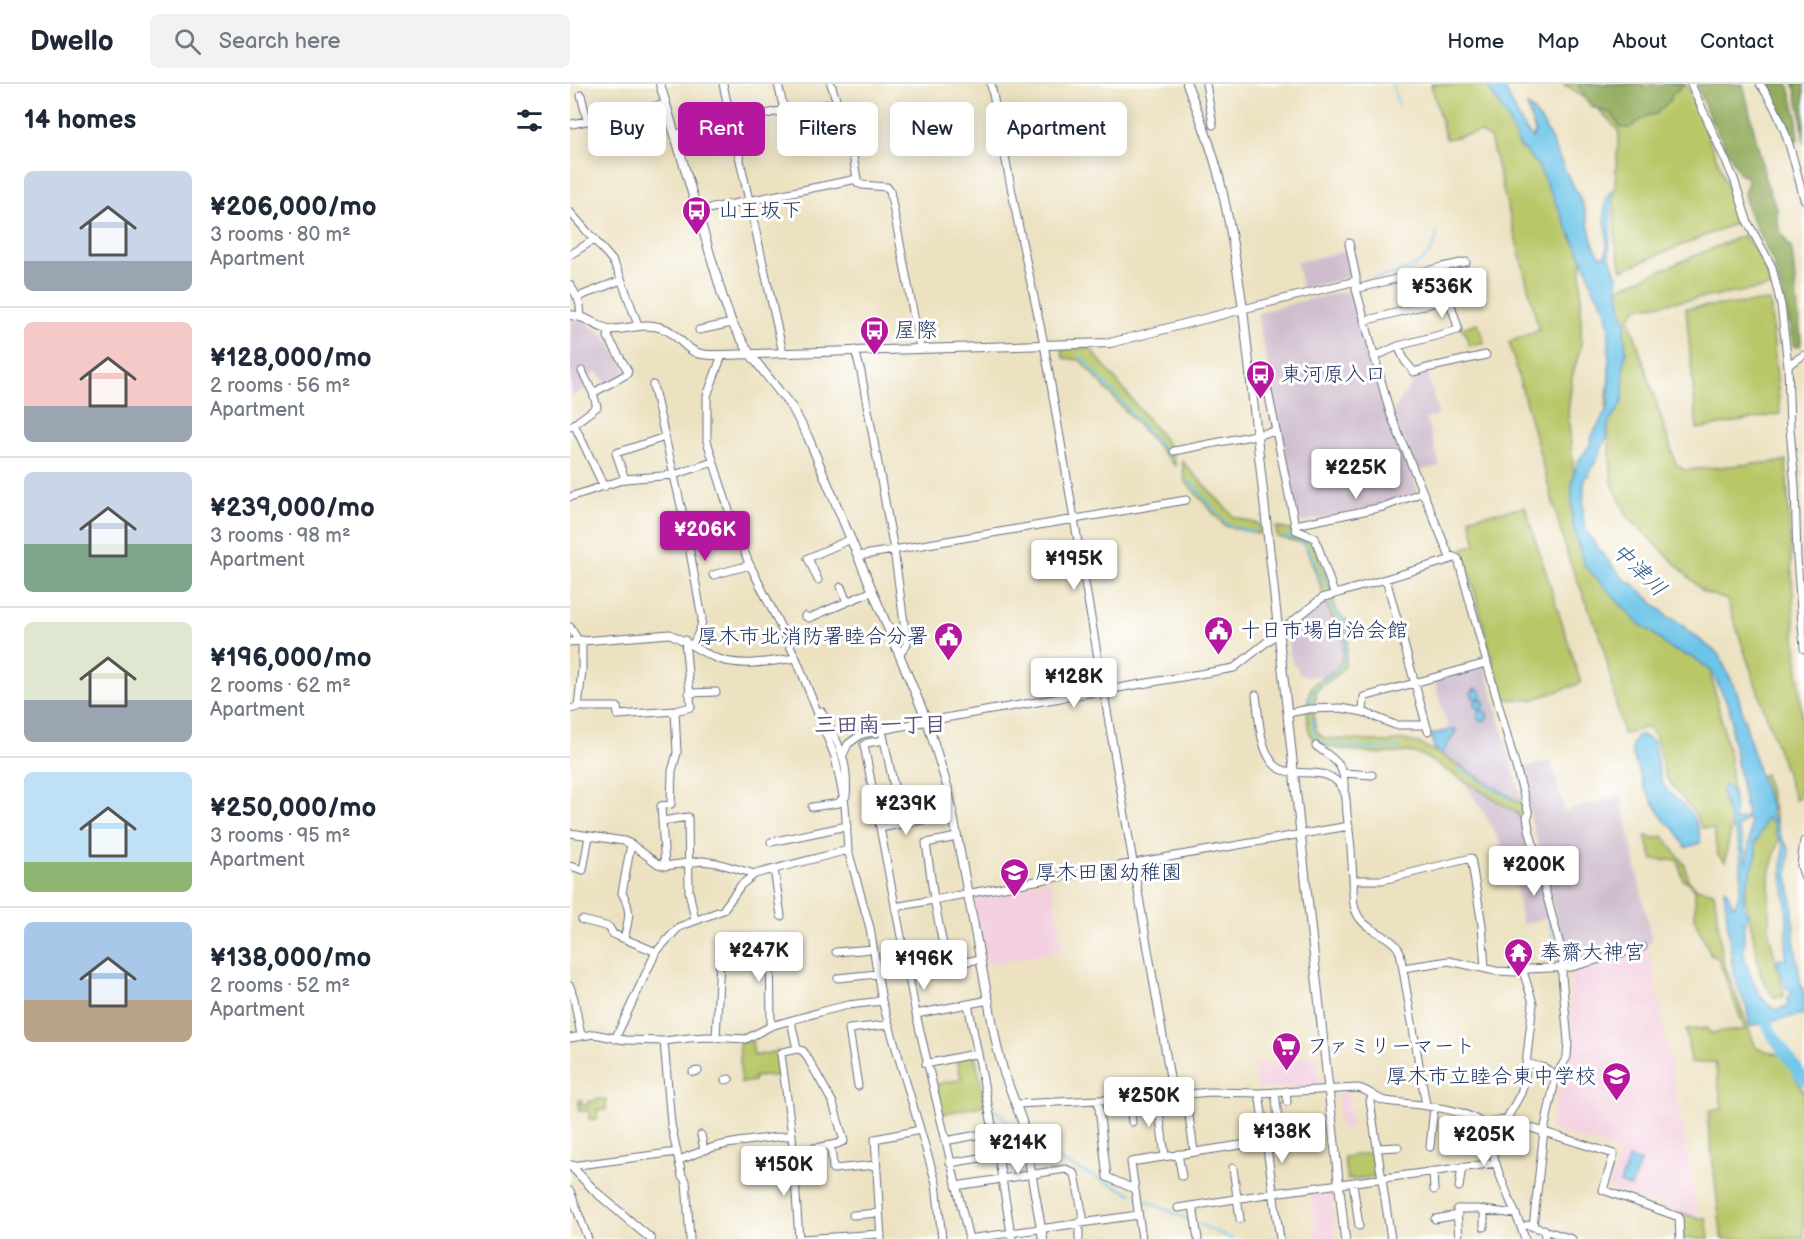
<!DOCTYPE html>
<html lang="en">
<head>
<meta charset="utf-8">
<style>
  :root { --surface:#fff; --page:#f2f2f3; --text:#1f2937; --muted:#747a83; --line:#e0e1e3; --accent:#b5179e }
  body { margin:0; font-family:"Balsamiq Sans","Klee One",sans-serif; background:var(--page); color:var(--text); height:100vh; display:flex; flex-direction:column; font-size:22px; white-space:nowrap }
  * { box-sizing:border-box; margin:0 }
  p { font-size:20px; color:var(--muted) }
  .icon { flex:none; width:33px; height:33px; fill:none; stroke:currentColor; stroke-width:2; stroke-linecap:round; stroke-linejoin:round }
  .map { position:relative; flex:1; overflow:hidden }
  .details { display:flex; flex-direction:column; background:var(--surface); width:570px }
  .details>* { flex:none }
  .top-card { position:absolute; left:18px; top:18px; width:570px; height:54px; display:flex; gap:12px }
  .price { position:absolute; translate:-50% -51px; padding:0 14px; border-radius:6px; background:#fff; color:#222; font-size:20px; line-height:39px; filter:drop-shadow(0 2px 3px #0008) }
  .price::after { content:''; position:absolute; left:50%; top:36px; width:18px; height:14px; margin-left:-9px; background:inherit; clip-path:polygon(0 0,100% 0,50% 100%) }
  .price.on { background:var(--accent); color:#fff }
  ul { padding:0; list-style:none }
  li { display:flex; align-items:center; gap:18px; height:150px; padding:0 24px }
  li+li { border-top:2px solid var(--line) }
  li span { display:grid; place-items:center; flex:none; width:168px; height:120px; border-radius:9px; color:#555 }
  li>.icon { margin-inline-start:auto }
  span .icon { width:72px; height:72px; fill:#fffc; stroke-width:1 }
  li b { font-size:26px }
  h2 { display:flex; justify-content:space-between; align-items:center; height:72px; padding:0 24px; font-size:26px }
  .tag { padding:0 21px; border-radius:9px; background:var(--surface); box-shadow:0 3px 15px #0003; font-size:21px; line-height:54px }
  .tag.on { background:var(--accent); color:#fff }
  header { display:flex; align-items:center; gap:36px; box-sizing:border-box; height:84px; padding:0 30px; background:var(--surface); border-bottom:2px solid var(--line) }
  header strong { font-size:28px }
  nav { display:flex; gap:33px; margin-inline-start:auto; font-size:21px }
  .search { width:420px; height:54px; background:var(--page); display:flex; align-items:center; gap:15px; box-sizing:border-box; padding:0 21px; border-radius:9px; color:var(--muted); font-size:22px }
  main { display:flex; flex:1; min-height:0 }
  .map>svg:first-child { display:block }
</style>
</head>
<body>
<header>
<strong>Dwello</strong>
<div class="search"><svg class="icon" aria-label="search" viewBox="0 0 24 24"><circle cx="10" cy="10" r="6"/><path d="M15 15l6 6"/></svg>Search here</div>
<nav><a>Home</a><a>Map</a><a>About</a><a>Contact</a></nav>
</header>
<main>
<section class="details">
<h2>14 homes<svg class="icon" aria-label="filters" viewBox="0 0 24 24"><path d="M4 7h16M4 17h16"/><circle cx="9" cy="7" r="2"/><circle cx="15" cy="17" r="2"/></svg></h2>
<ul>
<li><span style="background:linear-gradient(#c9d6e8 75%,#9aa5b1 0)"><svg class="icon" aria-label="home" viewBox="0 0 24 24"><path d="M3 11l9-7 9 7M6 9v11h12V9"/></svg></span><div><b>¥206,000/mo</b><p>3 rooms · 80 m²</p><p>Apartment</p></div></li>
<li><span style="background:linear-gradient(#f6c9c9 70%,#9aa5b1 0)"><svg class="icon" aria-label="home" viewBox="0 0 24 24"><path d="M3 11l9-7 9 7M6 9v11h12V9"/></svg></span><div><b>¥128,000/mo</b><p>2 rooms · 56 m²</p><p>Apartment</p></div></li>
<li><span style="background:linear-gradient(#c9d6e8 60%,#7fa58c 0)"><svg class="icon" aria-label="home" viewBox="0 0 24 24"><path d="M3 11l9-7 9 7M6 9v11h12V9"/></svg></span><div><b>¥239,000/mo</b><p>3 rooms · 98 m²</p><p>Apartment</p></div></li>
<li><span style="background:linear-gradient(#dfe7d0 65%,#9aa5b1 0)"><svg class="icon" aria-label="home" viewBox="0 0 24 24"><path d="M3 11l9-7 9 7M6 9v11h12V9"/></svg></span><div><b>¥196,000/mo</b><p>2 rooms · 62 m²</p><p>Apartment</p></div></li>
<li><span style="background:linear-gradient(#bfe0f5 75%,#8fb573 0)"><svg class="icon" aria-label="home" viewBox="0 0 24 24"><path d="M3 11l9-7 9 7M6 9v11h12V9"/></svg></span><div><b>¥250,000/mo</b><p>3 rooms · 95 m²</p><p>Apartment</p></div></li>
<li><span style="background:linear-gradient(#a9c7e8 65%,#b9a48a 0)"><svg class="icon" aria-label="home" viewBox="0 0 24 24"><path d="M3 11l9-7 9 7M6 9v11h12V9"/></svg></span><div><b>¥138,000/mo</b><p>2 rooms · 52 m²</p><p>Apartment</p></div></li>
</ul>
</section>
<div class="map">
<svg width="1234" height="1155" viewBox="0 0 1234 1155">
  <rect width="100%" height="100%" fill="#fff"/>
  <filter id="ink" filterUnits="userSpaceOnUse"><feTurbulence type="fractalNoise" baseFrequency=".0167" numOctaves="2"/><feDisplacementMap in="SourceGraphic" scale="12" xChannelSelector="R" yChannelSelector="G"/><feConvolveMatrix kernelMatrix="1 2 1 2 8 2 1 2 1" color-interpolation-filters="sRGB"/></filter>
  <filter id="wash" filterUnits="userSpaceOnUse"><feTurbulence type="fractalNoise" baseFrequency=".008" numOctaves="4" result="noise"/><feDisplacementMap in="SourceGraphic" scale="24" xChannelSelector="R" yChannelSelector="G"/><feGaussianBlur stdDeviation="1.35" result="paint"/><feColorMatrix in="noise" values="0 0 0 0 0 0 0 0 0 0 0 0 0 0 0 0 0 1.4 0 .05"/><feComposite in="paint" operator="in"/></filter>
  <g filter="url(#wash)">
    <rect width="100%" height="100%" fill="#ece1c0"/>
    <!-- built -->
    <path fill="#f3cfdf" d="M481,796L493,867L416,880L405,820L407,819L404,810Z
      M1079,864L1129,1134L1039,1105L1038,1103L1050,1068L983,1046L980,1043L991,994L1002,975L1000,886Z
      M747,971L750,1000L748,1002L687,1005L683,981Z
      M778,1008L782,1043L771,1045L767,1010Z
      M760,1104L767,1155H746L740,1107Z"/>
    <!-- industrial -->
    <path fill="#cfbdce" d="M777,167L783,192L732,205L727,178Z
      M782,206L818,330L848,408L804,423L732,438L729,436L687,229L732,217Z
      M9,235L34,251L56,286V289L35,300L28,287L17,293L18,304L0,313V236Z
      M857,286L868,331L856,334L870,382L846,387L823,328L840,302L844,290Z
      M754,516L757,526L761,534L773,541L774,554L767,581L755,591L741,593L729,590L727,582H724L719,567L717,547Z
      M912,582L915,584L954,724V738L977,834L952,840L946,801H944L938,775L931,760L911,724L893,697L889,687L857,668L863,664L859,650L878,644L864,596Z
      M981,677L995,727L1051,711L1082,858L998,880L949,687L951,684Z"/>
    <!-- green -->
    <path fill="#bac769" stroke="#6a7b64" stroke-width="1.5" d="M861,0H916L935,30L949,61L967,80L1014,141L1011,188V262L1002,293L998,330L1011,463L1138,578L1160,674L1164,727L1155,778L1147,770L1144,745L1132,744L1125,730L1096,694L1086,653L1078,643L1053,650L1032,557L999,476L939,258L969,246L920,54L910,48L876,55Z
      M993,0H1116L1150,82L1168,138L1052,186L1045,157L1044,112L1049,47C1032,28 1016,12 993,0Z
      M1174,151L1192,177L1202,203L1066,224L1059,234L1106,380L1115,386L1216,377L1225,553L1232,635L1229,714L1225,716L1157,516L1134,508L1058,433L1042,399L1036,323L1049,204Z
      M1200,217L1210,330L1127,345L1116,224Z
      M908,239L914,258L899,262L895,247H892L891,244Z
      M492,264H520L601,364L606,383L510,276L493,274Z
      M612,377L664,433L689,440V450L655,442L615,397Z
      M955,423L1011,599L962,616L933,615L893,464L906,461L900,433Z
      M706,443L724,447L742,456L762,508L754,511L735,461L732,459L707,453Z
      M762,512L766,527L780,539L775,581L769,589L746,607L745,623H737C738,617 738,609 741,604C747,594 760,591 767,583C773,575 776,550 773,541L762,534L754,515Z
      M737,627H744C744,638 744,648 754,654L819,658L833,656L848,659L874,672L953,721L955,734L949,733L947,729L852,671L839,668L810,670L755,663L746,659L741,653L738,643Z
      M1195,690L1210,751L1199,790V849L1214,911L1213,913H1203L1191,892L1175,811L1188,733L1187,694Z
      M1075,752L1086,754L1093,752L1115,781L1118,796L1126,804L1144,808L1153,876L1186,964L1213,972L1234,1009V1155H1152L1138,1039L1140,1026L1152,1025L1145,978L1121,979L1116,946L1137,944L1140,949L1175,946L1148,874L1141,871L1125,836V805L1117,797L1113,796L1109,779L1106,776H1083Z
      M169,957H182L184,972L208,967L211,991L184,993V997L171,999Z
      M405,971L416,1021L371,1030L364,1001L391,995L387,975Z
      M26,1015H36V1026H27V1035H19V1027H9V1016H12V1021H18V1017H25Z
      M805,1068L808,1090L807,1092L777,1096L774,1073Z
      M1111,1129L1128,1134H1136L1139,1155H1113Z"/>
    <!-- forest -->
    <path fill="#93ac5d" stroke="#576e5e" stroke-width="1.5" d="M1008,0H1071L1073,4H1080L1083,0H1113L1112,3L1103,9L1100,16L1086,30L1077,32L1059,44H1051L1042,30L1023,23L1016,16L1013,7L1009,4Z
      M1127,0H1173L1194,88V92L1207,126V137L1211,149L1222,166L1231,257L1230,262L1226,263L1223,261L1215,219L1203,179L1178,126L1174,109L1178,98L1176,93L1170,90L1137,28Z
      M1192,0H1218L1227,32L1228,56L1221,57L1204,16Z
      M1224,0H1234V60L1231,31Z"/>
    <!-- water -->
    <path fill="#6cc4e9" stroke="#447aa4" stroke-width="1.5" fill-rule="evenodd" d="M916,0H932C942,15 950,44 963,54L965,48L957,22C974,33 984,64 993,82C999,96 1009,109 1014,124C1020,139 1019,160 1031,172H1035C1042,152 1028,129 1039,109L1042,107L1039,173C1045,179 1042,187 1048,193L1047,199L1049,211L1056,241L1054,247L1056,268L1054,280L1053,311L1051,321L1038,340L1037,353L1026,377L1014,398L1013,434L1017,448L1026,462L1051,492L1058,498L1062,499L1096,531L1097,534L1104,535L1149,571L1167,608L1189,690L1202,725L1200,728L1207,740L1211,753L1219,765L1218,791L1223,824L1224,855L1231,902L1234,907V930L1180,942L1177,925L1168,903L1162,879L1154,805C1160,808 1159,817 1164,822C1175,808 1173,755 1161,742V740L1151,708L1154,702L1157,701C1166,711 1165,724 1164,736L1173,735L1177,731L1161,646L1162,636L1159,622L1141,587L1124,574L1103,566L1094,560L1084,550L1068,539L1014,481L1002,438V398L1007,379L1020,361L1022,352L1034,331L1039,319V244L1035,224L1023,204L1015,181L967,80L949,61L935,30ZM1196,734C1204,738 1206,742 1206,751C1218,761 1211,774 1212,786C1212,797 1215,808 1216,819C1218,838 1217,858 1215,876H1211L1210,873L1207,877L1215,902L1222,910L1217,915L1219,920L1209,926C1189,922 1176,883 1173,865L1175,862C1172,849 1175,841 1178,828L1174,825V808L1187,770L1185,759L1189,753ZM1176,735L1180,736V750L1177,781L1172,754L1167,744Z
      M905,604L911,607L912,611L909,615L913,616L915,620L911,626L916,628L918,633L914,637L909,636L907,633L910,626L905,623L904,620L907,615L903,614L901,609Z
      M886,645V647L872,670L865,665L861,651Z
      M1068,651H1071L1084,658C1086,672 1087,688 1093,700C1098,709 1106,714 1113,721C1122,729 1132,747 1130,759L1118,763H1115L1105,745L1095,737L1075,705L1062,668V660Z
      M1059,1074L1070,1078L1061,1104L1050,1099Z"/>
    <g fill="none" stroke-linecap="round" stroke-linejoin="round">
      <!-- stream -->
      <path stroke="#6cc4e9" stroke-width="2" d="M822,0L829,22
        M793,197C824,189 860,188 867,150
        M510,271L601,374
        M620,397L658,441L683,448
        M714,452L732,456L736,461L756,503
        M741,619C740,598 763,594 772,579C777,569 776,552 777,541C771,530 763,531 758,517
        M742,634C743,646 745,654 755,660L808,665L829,663
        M889,684L942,716
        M955,745L989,876
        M422,1026C435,1029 440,1042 447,1052
        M460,1063L562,1110
        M568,1113L623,1138
        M629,1140L662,1155"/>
      <!-- river -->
      <path stroke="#6cc4e9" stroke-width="12" d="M1191,923L1200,947L1234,996"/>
    </g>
  </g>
  <g filter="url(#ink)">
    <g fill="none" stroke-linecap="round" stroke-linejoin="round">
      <defs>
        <path id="minor" d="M153,0L213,269
          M208,0L214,26
          M261,0L272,34L283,72L287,95
          M421,0L448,139L474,260L603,1011
          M636,0L643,41
          M1121,0L1164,95L1178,139L1202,183L1211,221L1218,281L1220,345L1225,402L1227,474L1234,565
          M1190,0C1215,34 1223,74 1234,115
          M11,11L17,36
          M2,40L96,20
          M106,50L214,26L267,19
          M128,127L287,95L288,99L292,101L317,103L320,107L350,264
          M0,128L42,176L49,189L68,241
          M0,171L25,155
          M0,201C7,212 12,219 10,232
          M786,205L872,183L896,178
          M8,213L51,196
          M673,225L786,197
          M794,237L879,215L888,243V246L828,262L804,273
          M129,246L162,239
          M828,262L835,277L844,288L857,284L916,271
          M285,266L291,288L324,466L337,560L330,570
          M152,271L137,312V357L160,430L178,477L226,574L265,673L275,721L278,766L300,844L312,917L366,1099L372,1155
          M1218,281L1234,271
          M83,301L114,435L132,534L131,543L123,561
          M681,301L696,303L698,307L726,446L745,454L764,509
          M23,309L57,290L58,287L38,253L40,245
          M4,340L34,403
          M0,343L27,323L23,309L12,287
          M604,367L706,347
          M55,395L46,369L95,353
          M0,413L55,395L104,391L143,378
          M725,441L813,423L853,408
          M288,472L616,416
          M884,473L888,475L959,730L957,733L959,745L993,873L992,892L998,957L997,973L986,992L974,1047L963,1143
          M143,491L180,481
          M816,495L858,647
          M248,496L238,474L281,455
          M271,503L277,518
          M235,532L239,534L303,507
          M0,543L8,556
          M0,558L100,550C116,557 130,568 146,574C171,584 201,577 226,574
          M119,609L146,608
          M686,611C689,632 689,660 702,678C720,701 757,674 774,707C777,713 776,723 777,730C780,751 782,772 783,794C784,803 782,812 784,821C790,850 821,847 830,868L856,1021
          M8,623H47L48,631L105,627L121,623L115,556
          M0,625L8,623L12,586V556
          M251,627C268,658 279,675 276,712
          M793,628L794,613L916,579
          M718,629L739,625L771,624L793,628L825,641H856
          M314,656L297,659L294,661L346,930L399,1155
          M746,662C766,676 776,681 774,708
          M273,671L278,660L292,650L363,636L664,584L752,514L882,475L884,473L879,471L820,329L786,205V193L779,159
          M773,689L802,691
          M306,720L327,717L313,651
          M242,723L269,719L271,716H274
          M92,737L118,733L119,807L125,836
          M310,744L357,735
          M0,749L54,757L61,760L88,780L95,782L132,777L147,779L185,790L278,766
          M1234,757L1231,782L1234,792
          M201,758L277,742
          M0,782L13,786L19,752
          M95,782L91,722L101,720L102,687L107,669L105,627
          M204,785L211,832
          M784,796H813L901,774L912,841L915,884
          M325,823L564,779L779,742
          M12,836L39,843L43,850L86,868
          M54,854C59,836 62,826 52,809L61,760
          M200,857L201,942
          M266,868L303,865
          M377,881L364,815L356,759L387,753
          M833,884L879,877L926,887L946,888L958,885L1002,883L1073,863
          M337,888L411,875
          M268,894L307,890
          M0,902L4,915L11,951
          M398,920L428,1071L442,1155
          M346,930L419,916
          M221,937L227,965L233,967L236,971L263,1019L274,1057L267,1060L223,1068
          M0,954L24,950L55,956L94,957L119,954L139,953L176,955L201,942L250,928L278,921L312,917
          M146,954L150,875
          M45,955L86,868L109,843L153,826L171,801L185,790
          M94,957L101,1040L112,1092L116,1097L120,1155
          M227,965L213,968L211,970L222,1051L229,1155
          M956,979L975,984L986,992
          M356,980L408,969
          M123,988L128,987
          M155,996L159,995
          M288,1002L279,945L316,941L318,940
          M716,1007L717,1018
          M705,1008L709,1043
          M689,1009L710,1155
          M616,1011L624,1067
          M803,1011L800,1017L821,1155
          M587,1013L595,1072
          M559,1015L562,1038
          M528,1016L537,1093L564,1105
          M447,1020L587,1013L640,1008L689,1009L788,1004C800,1006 806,1016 816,1017C843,1021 894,1022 915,1042C923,1049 922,1067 925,1077C933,1104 947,1129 955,1155
          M936,1036L951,1009L954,998L963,919L953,887
          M915,1042L924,1037L936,1036L1044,1070L1033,1106L1109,1133L1110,1155
          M131,1051L134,1066
          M375,1057L424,1048
          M261,1061L263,1085L306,1081
          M860,1063L864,1023
          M807,1064L828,1063
          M608,1070L612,1092
          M109,1076C118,1073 126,1069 135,1066C158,1057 197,1055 222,1051
          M380,1079L428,1071
          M1,1082L107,1068
          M663,1084L670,1135
          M863,1087L864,1106
          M783,1099L789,1142
          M386,1102L496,1085L505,1090L514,1138
          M889,1103L892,1083
          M0,1107L18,1155
          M623,1122L628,1155
          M608,1124L703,1109L926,1079
          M283,1131L309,1129
          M865,1135L888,1131
          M509,1138V1155
          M914,1143V1126
          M951,1143L958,1141L1002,1155
          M974,1145L975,1155
          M231,1155L311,1150
          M311,1155L305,1055L350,1046
          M398,1155L568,1131
          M572,1155L561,1078L696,1057
          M889,1155L887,1125H907L945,1130"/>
        <path id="tertiary" d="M90,0L153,214L162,239L180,270L223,325L238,353L357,637L378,705L427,963L434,989L452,1037L473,1155
          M617,0C630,32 642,64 650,97C660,139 667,182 673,225L775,1155
          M0,231C19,232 24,243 39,245C59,247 72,236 95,245C105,249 111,259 120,265C129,272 141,271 152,271L540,259L673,225
          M0,1081L26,1108L81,1155"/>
      </defs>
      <!-- minor casing -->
      <use href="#minor" stroke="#646d80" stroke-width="9"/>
      <!-- tertiary casing -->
      <use href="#tertiary" stroke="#646d80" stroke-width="10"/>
      <!-- minor -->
      <use href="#minor" stroke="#fff" stroke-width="7"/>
      <!-- tertiary -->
      <use href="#tertiary" stroke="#fff" stroke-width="8"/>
    </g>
  </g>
  <!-- icons -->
  <defs>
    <symbol id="bus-pin" viewBox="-11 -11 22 30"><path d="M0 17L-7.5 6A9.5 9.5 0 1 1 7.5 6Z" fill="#b5179e" stroke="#fff"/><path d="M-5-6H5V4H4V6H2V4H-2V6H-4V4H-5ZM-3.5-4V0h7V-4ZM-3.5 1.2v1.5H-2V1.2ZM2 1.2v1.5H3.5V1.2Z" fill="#fff"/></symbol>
    <symbol id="civic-pin" viewBox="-11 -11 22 30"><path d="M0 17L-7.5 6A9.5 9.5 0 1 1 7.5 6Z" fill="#b5179e" stroke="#fff"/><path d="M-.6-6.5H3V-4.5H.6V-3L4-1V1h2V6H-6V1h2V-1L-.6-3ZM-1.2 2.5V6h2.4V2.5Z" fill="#fff"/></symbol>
    <symbol id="school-pin" viewBox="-11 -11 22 30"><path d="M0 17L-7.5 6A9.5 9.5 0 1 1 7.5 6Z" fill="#b5179e" stroke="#fff"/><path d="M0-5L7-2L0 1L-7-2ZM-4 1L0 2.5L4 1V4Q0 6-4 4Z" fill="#fff"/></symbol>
    <symbol id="temple-pin" viewBox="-11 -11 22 30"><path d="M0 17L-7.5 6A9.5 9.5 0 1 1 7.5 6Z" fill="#b5179e" stroke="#fff"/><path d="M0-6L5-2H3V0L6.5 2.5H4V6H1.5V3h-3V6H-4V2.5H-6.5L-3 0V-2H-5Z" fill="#fff"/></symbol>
    <symbol id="supermarket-pin" viewBox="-11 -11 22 30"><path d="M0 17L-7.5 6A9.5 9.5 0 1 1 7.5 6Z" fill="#b5179e" stroke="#fff"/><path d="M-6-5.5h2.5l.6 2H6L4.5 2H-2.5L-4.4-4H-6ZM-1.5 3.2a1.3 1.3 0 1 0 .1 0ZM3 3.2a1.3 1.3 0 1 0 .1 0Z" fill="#fff"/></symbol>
  </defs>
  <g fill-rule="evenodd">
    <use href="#bus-pin" x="110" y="110" width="33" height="45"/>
    <use href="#bus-pin" x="288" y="230" width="33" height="45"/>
    <use href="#bus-pin" x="674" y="274" width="33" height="45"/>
    <use href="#civic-pin" x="632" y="530" width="33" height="45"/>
    <use href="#civic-pin" x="362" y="536" width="33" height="45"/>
    <use href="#school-pin" x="428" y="772" width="33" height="45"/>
    <use href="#temple-pin" x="932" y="852" width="33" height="45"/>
    <use href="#supermarket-pin" x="700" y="946" width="33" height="45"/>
    <use href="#school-pin" x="1030" y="976" width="33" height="45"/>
  </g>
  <g text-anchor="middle" stroke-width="6" stroke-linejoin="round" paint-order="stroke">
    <!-- poi labels -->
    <g font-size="21" fill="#1b2f5e" stroke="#fff" text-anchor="start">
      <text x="148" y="133">山王坂下</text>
      <text x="325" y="253">屋際</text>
      <text x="711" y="297">東河原入口</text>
      <text x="670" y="553">十日市場自治会館</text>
      <text x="358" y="559" text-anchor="end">厚木市北消防署睦合分署</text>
      <text x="465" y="795">厚木田園幼稚園</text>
      <text x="970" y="875">奉齋大神宮</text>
      <text x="737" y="969">ファミリーマート</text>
      <text x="1026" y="999" text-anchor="end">厚木市立睦合東中学校</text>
    </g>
    <!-- water labels -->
    <g font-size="22" font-style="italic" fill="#335c88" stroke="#fff">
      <text transform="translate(1070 485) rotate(44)" y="8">中津川</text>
    </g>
    <!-- neighbourhood labels -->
    <g font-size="22" font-weight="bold" fill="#5d517c" stroke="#fff">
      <text x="310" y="648">三田南一丁目</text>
    </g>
  </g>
</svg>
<b class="price" style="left:872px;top:235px">¥536K</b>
<b class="price" style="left:786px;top:416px">¥225K</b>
<b class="price on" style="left:135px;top:478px">¥206K</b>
<b class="price" style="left:504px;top:507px">¥195K</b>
<b class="price" style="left:504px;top:625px">¥128K</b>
<b class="price" style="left:336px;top:752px">¥239K</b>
<b class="price" style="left:964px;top:813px">¥200K</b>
<b class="price" style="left:189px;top:899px">¥247K</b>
<b class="price" style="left:354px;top:907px">¥196K</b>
<b class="price" style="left:579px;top:1044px">¥250K</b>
<b class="price" style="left:712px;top:1080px">¥138K</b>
<b class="price" style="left:914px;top:1083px">¥205K</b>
<b class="price" style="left:448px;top:1091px">¥214K</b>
<b class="price" style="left:214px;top:1113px">¥150K</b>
<div class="top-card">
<a class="tag">Buy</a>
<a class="tag on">Rent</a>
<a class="tag">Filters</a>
<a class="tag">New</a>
<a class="tag">Apartment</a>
</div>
</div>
</main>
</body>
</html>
